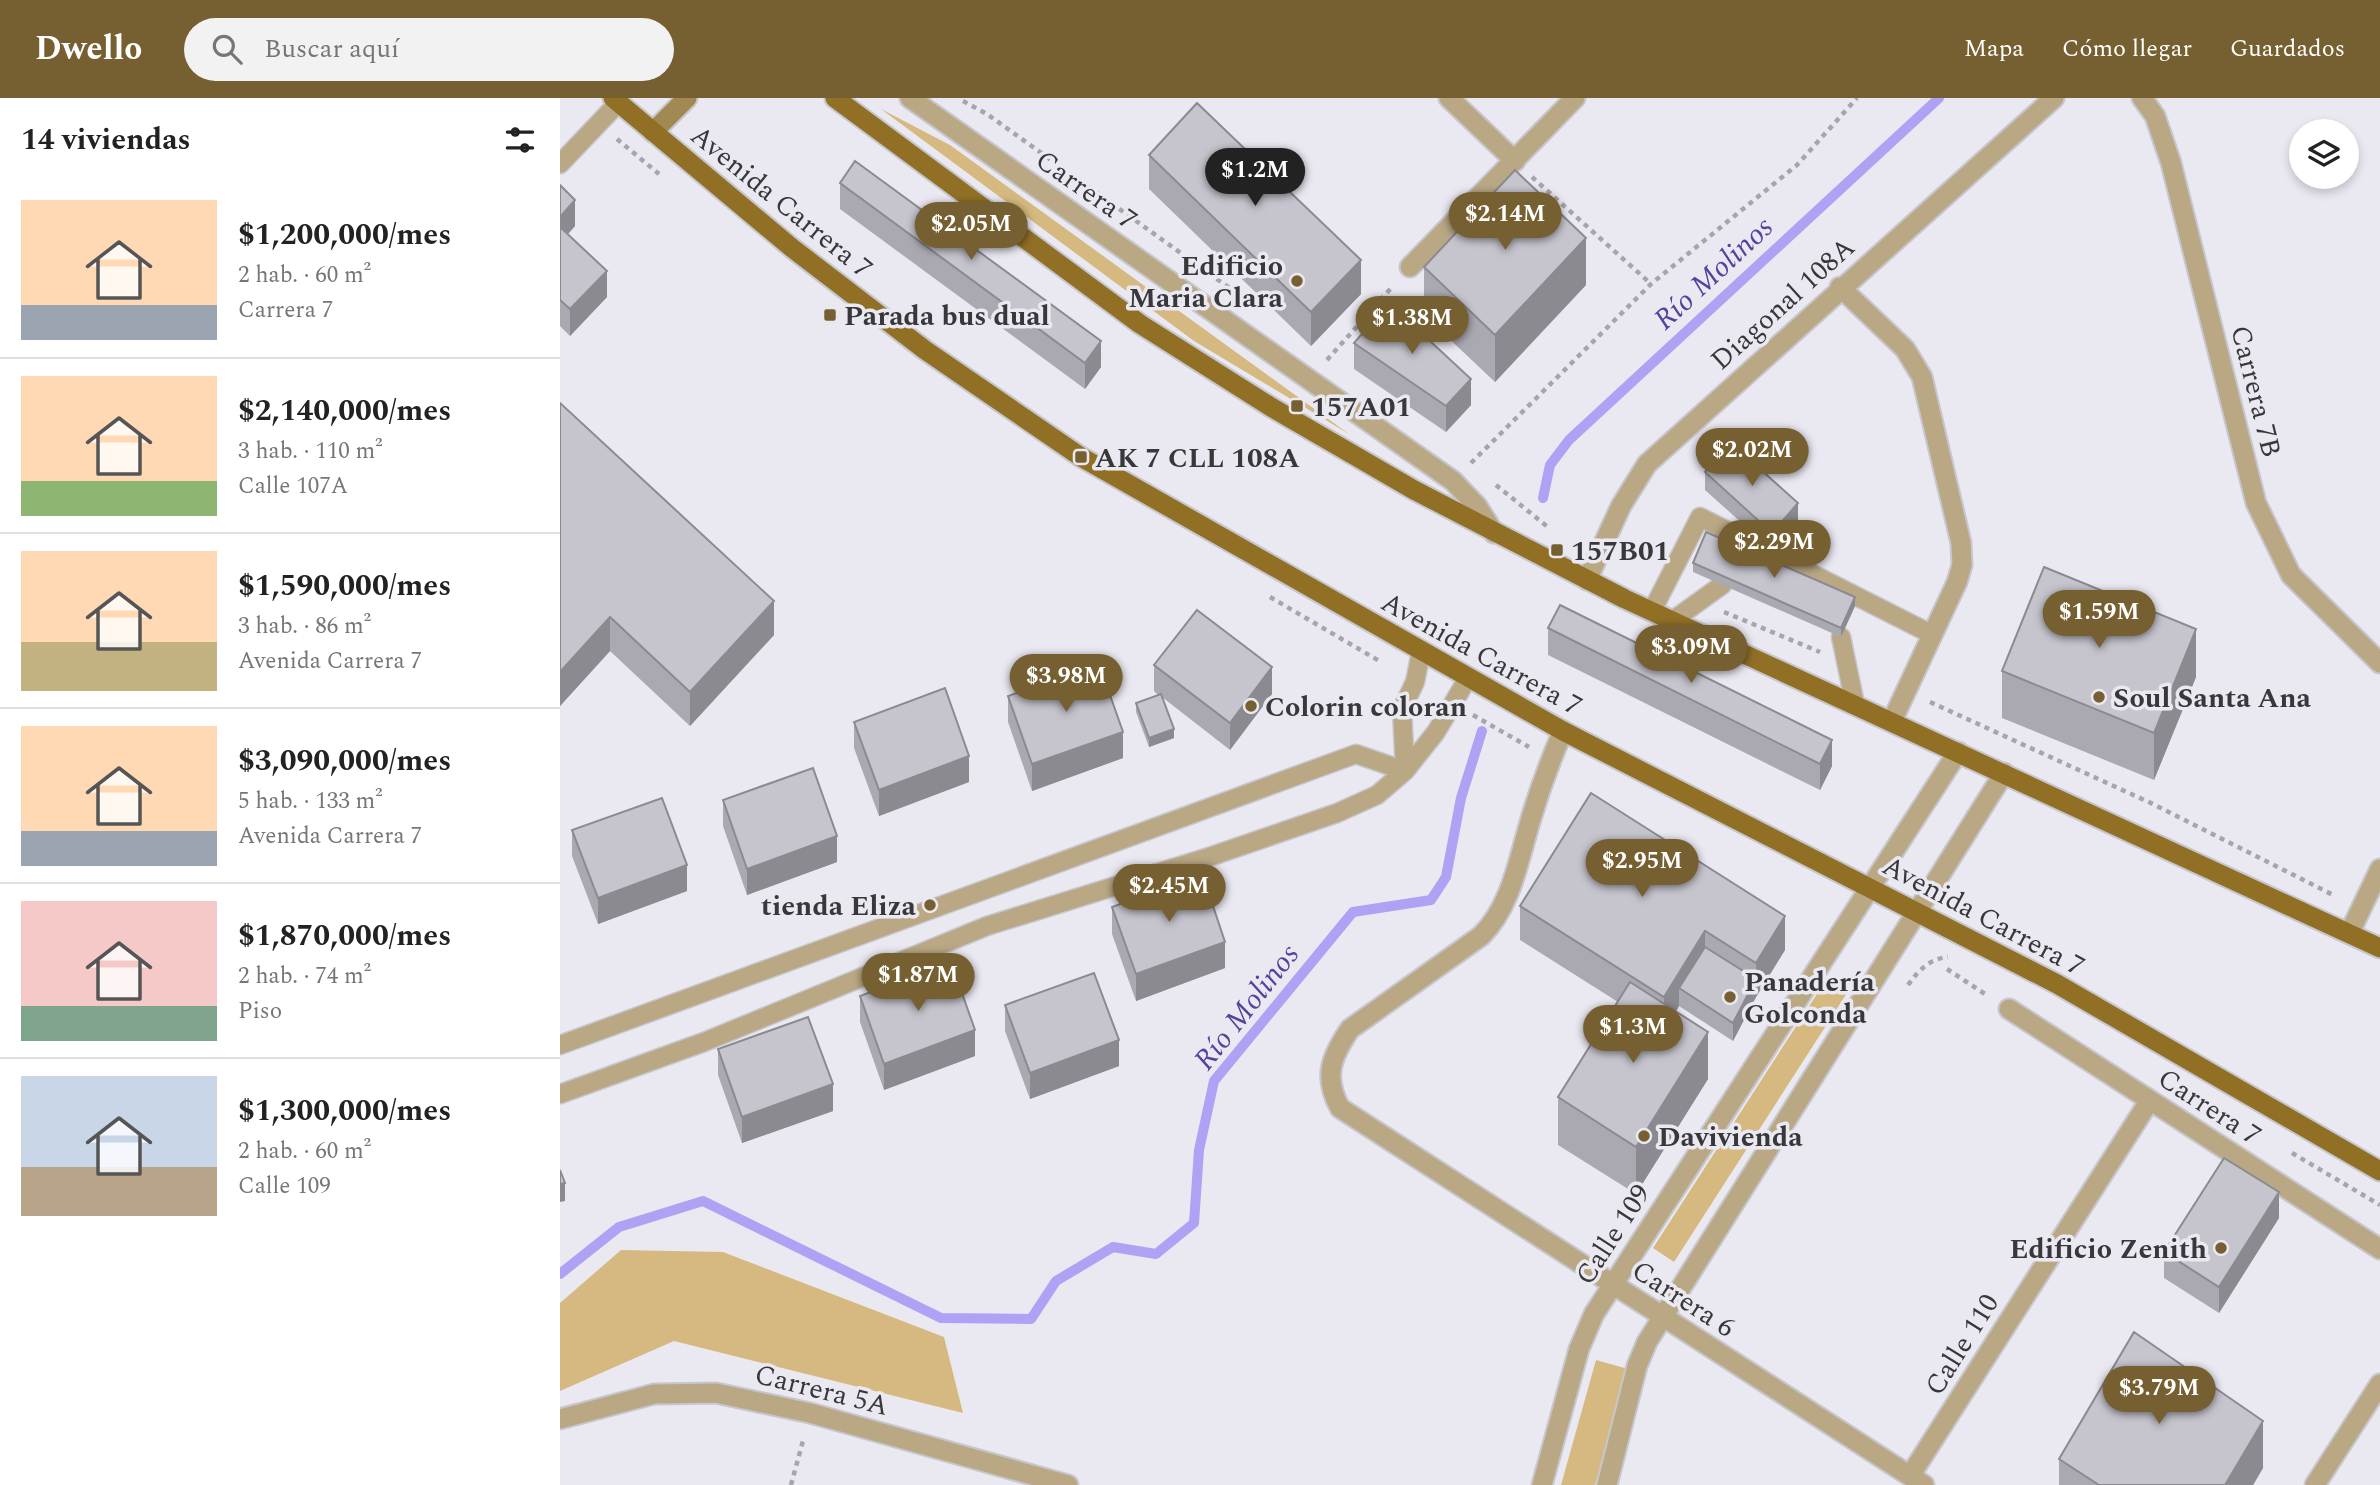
<!DOCTYPE html>
<html lang="es">
<head>
<meta charset="utf-8">
<style>
  :root { --surface:#fff; --page:#f2f2f2; --text:#222; --muted:#767676; --line:#e0e0e0; --accent:#765f30 }
  body { margin:0; font-family:Spectral,serif; background:var(--page); color:var(--text); height:100vh; display:flex; flex-direction:column; font-size:26px; white-space:nowrap }
  * { box-sizing:border-box; margin:0 }
  p { font-size:23px; color:var(--muted) }
  .icon { flex:none; width:38px; height:38px; fill:none; stroke:currentColor; stroke-width:2; stroke-linecap:round; stroke-linejoin:round }
  .map { position:relative; flex:1; overflow:hidden }
  .side { display:flex; flex-direction:column; background:var(--surface); width:560px }
  .side>* { flex:none }
  .tools { position:absolute; left:1729px; top:21px; display:grid; gap:14px }
  .tools a { display:grid; place-items:center; width:70px; height:70px; border-radius:50%; background:var(--surface); box-shadow:0 4px 10px #0003; font-size:35px }
  .price { position:absolute; translate:-50% -60px; padding:0 16px; border-radius:24px; background:var(--accent); color:#fff; font-size:23px; line-height:46px; filter:drop-shadow(0 2px 4px #0008) }
  .price::after { content:''; position:absolute; left:50%; top:42px; width:21px; height:16px; margin-left:-10px; background:inherit; clip-path:polygon(0 0,100% 0,50% 100%) }
  .price.on { background:#222; color:#fff }
  ul { padding:0; list-style:none }
  li { display:flex; align-items:center; gap:21px; height:175px; padding:0 21px }
  li+li { border-top:2px solid var(--line) }
  li span { display:grid; place-items:center; flex:none; width:196px; height:140px; border-radius:0px; color:#555 }
  li>.icon { margin-inline-start:auto }
  span .icon { width:84px; height:84px; fill:#fffc; stroke-width:1 }
  li b { font-size:30px }
  h2 { display:flex; justify-content:space-between; align-items:center; height:84px; padding:0 21px; font-size:30px }
  header { display:flex; align-items:center; gap:42px; box-sizing:border-box; height:98px; padding:0 35px; background:var(--accent); color:#fff }
  header strong { font-size:33px }
  nav { display:flex; gap:38px; margin-inline-start:auto; font-size:24px }
  .search { width:490px; height:63px; background:var(--page); display:flex; align-items:center; gap:18px; box-sizing:border-box; padding:0 24px; border-radius:38px; color:var(--muted); font-size:26px }
  main { display:flex; flex:1; min-height:0 }
  .map>svg:first-child { display:block }
</style>
</head>
<body>
<header>
<strong>Dwello</strong>
<div class="search"><svg class="icon" aria-label="search" viewBox="0 0 24 24"><circle cx="10" cy="10" r="6"/><path d="M15 15l6 6"/></svg>Buscar aquí</div>
<nav><a>Mapa</a><a>Cómo llegar</a><a>Guardados</a></nav>
</header>
<main>
<section class="side">
<h2>14 viviendas<svg class="icon" aria-label="filters" viewBox="0 0 24 24"><path d="M4 7h16M4 17h16"/><circle cx="9" cy="7" r="2"/><circle cx="15" cy="17" r="2"/></svg></h2>
<ul>
<li><span style="background:linear-gradient(#ffd9b3 75%,#9aa5b1 0)"><svg class="icon" aria-label="home" viewBox="0 0 24 24"><path d="M3 11l9-7 9 7M6 9v11h12V9"/></svg></span><div><b>$1,200,000/mes</b><p>2 hab. · 60 m²</p><p>Carrera 7</p></div></li>
<li><span style="background:linear-gradient(#ffd9b3 75%,#8fb573 0)"><svg class="icon" aria-label="home" viewBox="0 0 24 24"><path d="M3 11l9-7 9 7M6 9v11h12V9"/></svg></span><div><b>$2,140,000/mes</b><p>3 hab. · 110 m²</p><p>Calle 107A</p></div></li>
<li><span style="background:linear-gradient(#ffd9b3 65%,#c2b280 0)"><svg class="icon" aria-label="home" viewBox="0 0 24 24"><path d="M3 11l9-7 9 7M6 9v11h12V9"/></svg></span><div><b>$1,590,000/mes</b><p>3 hab. · 86 m²</p><p>Avenida Carrera 7</p></div></li>
<li><span style="background:linear-gradient(#ffd9b3 75%,#9aa5b1 0)"><svg class="icon" aria-label="home" viewBox="0 0 24 24"><path d="M3 11l9-7 9 7M6 9v11h12V9"/></svg></span><div><b>$3,090,000/mes</b><p>5 hab. · 133 m²</p><p>Avenida Carrera 7</p></div></li>
<li><span style="background:linear-gradient(#f6c9c9 75%,#7fa58c 0)"><svg class="icon" aria-label="home" viewBox="0 0 24 24"><path d="M3 11l9-7 9 7M6 9v11h12V9"/></svg></span><div><b>$1,870,000/mes</b><p>2 hab. · 74 m²</p><p>Piso</p></div></li>
<li><span style="background:linear-gradient(#c9d6e8 65%,#b9a48a 0)"><svg class="icon" aria-label="home" viewBox="0 0 24 24"><path d="M3 11l9-7 9 7M6 9v11h12V9"/></svg></span><div><b>$1,300,000/mes</b><p>2 hab. · 60 m²</p><p>Calle 109</p></div></li>
</ul>
</section>
<div class="map">
<svg width="1820" height="1387" viewBox="0 0 1820 1387">
  <rect width="100%" height="100%" fill="#eae9f2"/>
  <!-- green -->
  <path fill="#d6b980" d="M321,11L390,47L789,336L634,243Z
    M1266,882L1287,895L1114,1164L1093,1150Z
    M61,1152L163,1154L384,1239L403,1315L114,1243L0,1293V1205Z
    M1036,1262L1068,1271L1035,1387H1001Z"/>
  <g fill="none" stroke-linecap="round" stroke-linejoin="round">
    <!-- stream -->
    <path stroke="#afa1f3" stroke-width="10" d="M983,400L990,367L1009,342L1379,0
      M0,1176L59,1129L143,1103L381,1220L471,1221L496,1183L553,1149L596,1156L634,1125L639,1052L654,983L793,814L871,802L886,779L901,700L922,633"/>
    <defs>
      <path id="service" d="M0,66L58,5
        M1092,513L1140,419L1373,537
        M1112,523L1162,487
        M1281,539L1295,606
        M0,947L796,656L845,673L842,611L855,584L861,554
        M0,996L144,944L427,828L652,758L777,715L817,697L845,673L876,634L908,580"/>
      <path id="minor" d="M350,0L893,383L917,408L934,435
        M889,0L955,63
        M1582,0L1595,18L1611,65L1696,405L1731,477L1820,565
        M850,169L1015,0
        M1280,189L1345,251L1362,279L1401,445L1402,467L1397,484L1332,623
        M1027,482L1061,408L1087,366L1494,0
        M1003,633C990,663 979,693 970,724C958,764 951,808 921,838L790,931C771,959 763,979 780,1010L1364,1387
        M1449,911L1820,1151
        M0,1321L94,1296L156,1295L250,1315L508,1387
        M1350,1378L1590,1002
        M982,1387L1019,1251L1034,1216L1398,654
        M1047,1387L1077,1268L1087,1244L1444,675
        M1755,1387L1820,1286"/>
      <path id="tertiary" d="M1790,834L1820,771"/>
      <path id="secondary" d="M93,34L127,0"/>
      <path id="primary" d="M53,0L232,150L365,252L521,359L1003,633L1497,886L1820,1073
        M275,0L580,226L711,309L854,392L1065,501L1820,850"/>
    </defs>
    <!-- service casing -->
    <use href="#service" stroke="#c6c6cd" stroke-width="21"/>
    <!-- minor casing -->
    <use href="#minor" stroke="#c6c6cd" stroke-width="23"/>
    <!-- tertiary casing -->
    <use href="#tertiary" stroke="#c6c6cd" stroke-width="23"/>
    <!-- secondary casing -->
    <use href="#secondary" stroke="#c6c6cd" stroke-width="23"/>
    <!-- primary casing -->
    <use href="#primary" stroke="#c6c6cd" stroke-width="23"/>
    <!-- path -->
    <path stroke="#a5a5ab" stroke-width="4.5" stroke-dasharray="5 5" stroke-linecap="butt" d="M403,3L427,16L696,209
      M57,41L99,76
      M972,79L1091,186
      M767,262L833,188
      M911,365L1091,186L1237,67L1297,0
      M936,387L989,430
      M710,499L821,564
      M1164,514L1260,554
      M1370,604L1593,706L1775,798
      M913,617L969,649
      M1387,871L1428,898
      M1348,887C1359,872 1369,861 1388,859
      M1732,1055L1820,1107
      M231,1387L244,1339"/>
    <!-- service -->
    <use href="#service" stroke="#baa885" stroke-width="18"/>
    <!-- minor -->
    <use href="#minor" stroke="#baa885" stroke-width="19"/>
    <!-- tertiary -->
    <use href="#tertiary" stroke="#baa885" stroke-width="19"/>
    <!-- secondary -->
    <use href="#secondary" stroke="#a28852" stroke-width="19"/>
    <!-- primary -->
    <use href="#primary" stroke="#917026" stroke-width="19"/>
  </g>
  <!-- wall -->
  <path fill="#aaa9b1" d="M589,57L801,196L751,248L589,91Z
    M280,85L541,269L525,291L280,111Z
    M0,87L15,128L8,136L47,199L10,238L0,228Z
    M864,169L1026,187L935,284L864,217Z
    M794,245L911,307L886,334L794,271Z
    M0,305L214,537L130,628L50,553L0,608Z
    M1145,374L1238,423L1212,452L1145,392Z
    M1133,465L1295,508L1281,539L1133,474Z
    M988,530L1272,668L1260,692L988,557Z
    M594,567L712,596L670,652L602,599L614,640L589,649L576,614V605L598,597L594,593Z
    M1442,573L1636,579L1594,682L1442,620Z
    M448,598L563,660L472,693L448,624Z
    M294,624L409,684L319,718L294,650Z
    M1031,695L1225,852L1196,899L1173,943L1119,908L1116,914L1148,981L1076,1096L998,1047V999L1058,904L960,842V808Z
    M163,702L277,764L187,797L163,728Z
    M12,732L127,793L38,826L12,758Z
    M552,809L665,870L576,903L552,836Z
    M300,898L415,958L324,992L300,924Z
    M445,907L559,968L470,1001L445,933Z
    M158,951L273,1013L182,1045L158,977Z
    M1719,1120L1659,1215L1604,1180V1154Z
    M1499,1361L1703,1370L1693,1387H1499Z"/>
  <!-- shaded-wall -->
  <path fill="#8b8a90" d="M15,102V128L0,145V119Z
    M1026,140V187L935,284V237Z
    M801,162V196L751,248V214Z
    M47,173V199L10,238V211Z
    M541,243V269L525,291V265Z
    M911,281V307L886,334V308Z
    M1238,405V423L1212,452V435Z
    M1295,499V508L1281,539V530Z
    M214,503V537L130,628V594Z
    M50,519V553L0,608V574Z
    M1636,531V579L1594,682V635Z
    M712,569V596L670,652V625Z
    M614,631V640L589,649V640Z
    M563,634V660L472,693V666Z
    M1272,642V668L1260,692V666Z
    M409,658V684L319,718V692Z
    M277,738V764L187,797V771Z
    M127,767V793L38,826V800Z
    M1225,818V852L1196,899L1173,943V925L1196,881V865Z
    M1145,833V867L1119,890V908L1104,933V899Z
    M665,844V870L576,903V876Z
    M415,932V958L324,992V966Z
    M1148,934V981L1076,1096V1049Z
    M559,942V968L470,1001V975Z
    M273,986V1013L182,1045V1019Z
    M5,1085V1103L0,1104V1086Z
    M1719,1094V1120L1659,1215V1189Z
    M1703,1323V1370L1693,1387H1665Z"/>
  <!-- building -->
  <path fill="#c6c5ce" stroke="#8b8a90" stroke-width="2" d="M637,5L801,162L751,214L589,57Z
    M295,63L541,243L525,265L280,85Z
    M955,72L1026,140L935,237L864,169Z
    M0,87L15,102L0,119Z
    M0,129L47,173L10,211L0,202Z
    M829,205L911,281L886,308L794,245Z
    M0,305L214,503L130,594L50,519L0,574Z
    M1171,345L1238,405L1212,435L1145,374Z
    M1146,434L1295,499L1281,530L1133,465Z
    M1484,469L1636,531L1594,635L1442,573Z
    M1000,507L1272,642L1260,666L988,530Z
    M637,512L712,569L670,625L594,567Z
    M539,566L563,634L472,666L448,598Z
    M385,590L409,658L319,692L294,624Z
    M601,596L614,631L589,640L576,605Z
    M253,670L277,738L187,771L163,702Z
    M1031,695L1225,818L1196,865L1145,833L1104,899L960,808Z
    M102,700L127,767L38,800L12,732Z
    M642,775L665,844L576,876L552,809Z
    M1145,849L1196,881L1173,925L1119,890Z
    M391,864L415,932L324,966L300,898Z
    M534,875L559,942L470,975L445,907Z
    M1070,884L1148,934L1076,1049L998,999Z
    M248,919L273,986L182,1019L158,951Z
    M1664,1060L1719,1094L1659,1189L1604,1154Z
    M0,1072L5,1085L0,1086Z
    M1574,1234L1703,1323L1665,1387H1539L1499,1361Z"/>
  <!-- markers -->
  <g fill="#765f30" stroke="#eae9f2" stroke-width="2.5">
    <circle cx="737" cy="183" r="7"/>
    <rect x="263" y="210" width="14" height="14" rx="3.5"/>
    <rect x="730" y="301" width="14" height="14" rx="3.5"/>
    <rect x="514" y="352" width="14" height="14" rx="3.5"/>
    <rect x="990" y="445" width="14" height="14" rx="3.5"/>
    <circle cx="1539" cy="599" r="7"/>
    <circle cx="691" cy="608" r="7"/>
    <circle cx="370" cy="807" r="7"/>
    <circle cx="1170" cy="899" r="7"/>
    <circle cx="1084" cy="1038" r="7"/>
    <circle cx="1661" cy="1150" r="7"/>
  </g>
  <g text-anchor="middle" stroke-width="7" stroke-linejoin="round" paint-order="stroke">
    <!-- street labels -->
    <g font-size="28" fill="#38383b" stroke="#eae9f2">
      <text transform="translate(527 91) rotate(35)" y="10">Carrera 7</text>
      <text transform="translate(222 103) rotate(39)" y="10">Avenida Carrera 7</text>
      <text transform="translate(1222 205) rotate(-42)" y="10">Diagonal 108A</text>
      <text transform="translate(1697 293) rotate(76)" y="10">Carrera 7B</text>
      <text transform="translate(922 555) rotate(29)" y="10">Avenida Carrera 7</text>
      <text transform="translate(1424 817) rotate(28)" y="10">Avenida Carrera 7</text>
      <text transform="translate(1650 1008) rotate(33)" y="10">Carrera 7</text>
      <text transform="translate(1052 1136) rotate(-57)" y="10">Calle 109</text>
      <text transform="translate(1124 1200) rotate(33)" y="10">Carrera 6</text>
      <text transform="translate(1401 1246) rotate(-58)" y="10">Calle 110</text>
      <text transform="translate(262 1291) rotate(14)" y="10">Carrera 5A</text>
    </g>
    <!-- poi labels -->
    <g font-size="28" font-weight="bold" fill="#38383b" stroke="#eae9f2" text-anchor="start">
      <text x="723" y="177" text-anchor="end">Edificio<tspan x="723" dy="32">Maria Clara</tspan></text>
      <text x="284" y="227">Parada bus dual</text>
      <text x="751" y="318">157A01</text>
      <text x="535" y="369">AK 7 CLL 108A</text>
      <text x="1011" y="462">157B01</text>
      <text x="1553" y="609">Soul Santa Ana</text>
      <text x="705" y="618">Colorin coloran</text>
      <text x="356" y="817" text-anchor="end">tienda Eliza</text>
      <text x="1184" y="893">Panadería<tspan x="1184" dy="32">Golconda</tspan></text>
      <text x="1098" y="1048">Davivienda</text>
      <text x="1647" y="1160" text-anchor="end">Edificio Zenith</text>
    </g>
    <!-- water labels -->
    <g font-size="30" font-style="italic" fill="#59419e" stroke="#eae9f2">
      <text transform="translate(1153 175) rotate(-43)" y="10">Río Molinos</text>
      <text transform="translate(686 909) rotate(-52)" y="10">Río Molinos</text>
    </g>
  </g>
</svg>
<div class="tools">
<a><svg class="icon" aria-label="layers" viewBox="0 0 24 24"><path d="M12 4l9 5-9 5-9-5zM3 14l9 5 9-5"/></svg></a>
</div>
<b class="price on" style="left:695px;top:110px">$1.2M</b>
<b class="price" style="left:945px;top:154px">$2.14M</b>
<b class="price" style="left:411px;top:164px">$2.05M</b>
<b class="price" style="left:852px;top:258px">$1.38M</b>
<b class="price" style="left:1192px;top:390px">$2.02M</b>
<b class="price" style="left:1214px;top:482px">$2.29M</b>
<b class="price" style="left:1539px;top:552px">$1.59M</b>
<b class="price" style="left:1131px;top:587px">$3.09M</b>
<b class="price" style="left:506px;top:616px">$3.98M</b>
<b class="price" style="left:1082px;top:801px">$2.95M</b>
<b class="price" style="left:609px;top:826px">$2.45M</b>
<b class="price" style="left:358px;top:915px">$1.87M</b>
<b class="price" style="left:1073px;top:967px">$1.3M</b>
<b class="price" style="left:1599px;top:1328px">$3.79M</b>
</div>
</main>
</body>
</html>
